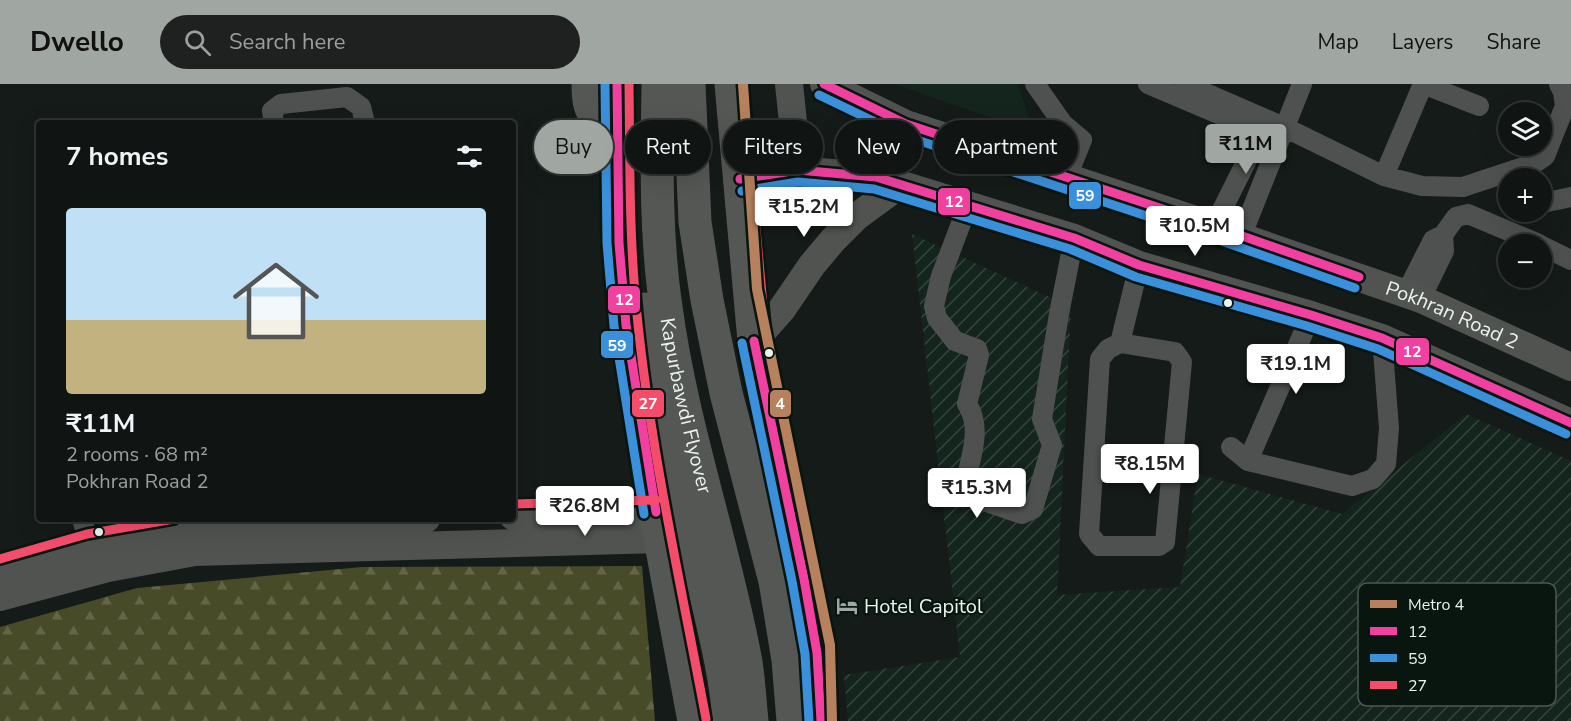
<!DOCTYPE html>
<html lang="en">
<head>
<meta charset="utf-8">
<style>
  :root { --surface:#101412; --page:#1e2120; --text:#f1f3f6; --muted:#9c9e9f; --line:#303332; --accent:#a0a7a3 }
  body { margin:0; font-family:"Nunito Sans",sans-serif; background:var(--page); color:var(--text); height:100vh; display:flex; flex-direction:column; font-size:22px; white-space:nowrap }
  * { box-sizing:border-box; margin:0 }
  p { font-size:20px; color:var(--muted) }
  .icon { flex:none; width:33px; height:33px; fill:none; stroke:currentColor; stroke-width:2; stroke-linecap:round; stroke-linejoin:round }
  .map { position:relative; flex:1; overflow:hidden }
  .panel { position:absolute; left:36px; top:36px; width:480px; height:402px; display:flex; flex-direction:column; background:var(--surface); border-radius:6px; box-shadow:0 6px 24px #0002,0 0 0 2px var(--line) }
  .panel>* { flex:none }
  .top-card { position:absolute; left:534px; top:36px; width:570px; height:54px; display:flex; gap:12px }
  .fabs { position:absolute; left:1498px; top:18px; display:grid; gap:12px }
  .fabs a { display:grid; place-items:center; width:54px; height:54px; border-radius:50%; background:var(--surface); box-shadow:0 6px 24px #0002,0 0 0 2px var(--line); font-size:30px }
  .price { position:absolute; translate:-50% -51px; padding:0 14px; border-radius:6px; background:#fff; color:#222; font-size:20px; line-height:39px; filter:drop-shadow(0 2px 3px #0008) }
  .price::after { content:''; position:absolute; left:50%; top:36px; width:18px; height:14px; margin-left:-9px; background:inherit; clip-path:polygon(0 0,100% 0,50% 100%) }
  .price.selected { background:var(--accent); color:#111 }
  ul { padding:0; list-style:none }
  li { display:grid; align-content:center; gap:12px; height:318px; padding:0 30px }
  li+li { border-top:2px solid var(--line) }
  li span { display:grid; place-items:center; height:186px; border-radius:6px; color:#555 }
  li>.icon { margin-inline-start:auto }
  span .icon { width:108px; height:108px; fill:#fffc; stroke-width:1 }
  li b { font-size:26px }
  h2 { display:flex; justify-content:space-between; align-items:center; height:72px; padding:0 30px; font-size:26px }
  .pill { padding:0 21px; border-radius:27px; background:var(--surface); box-shadow:0 6px 24px #0002,0 0 0 2px var(--line); font-size:21px; line-height:54px }
  .pill.selected { background:var(--accent); color:#111 }
  header { display:flex; align-items:center; gap:36px; box-sizing:border-box; height:84px; padding:0 30px; background:var(--accent); color:#111 }
  header strong { font-size:28px }
  nav { display:flex; gap:33px; margin-inline-start:auto; font-size:21px }
  .search { width:420px; height:54px; background:var(--page); display:flex; align-items:center; gap:15px; box-sizing:border-box; padding:0 21px; border-radius:33px; color:var(--muted); font-size:22px }
  .map>svg:first-child { display:block }
</style>
</head>
<body>
<header>
<strong>Dwello</strong>
<div class="search"><svg class="icon" aria-label="search" viewBox="0 0 24 24"><circle cx="10" cy="10" r="6"/><path d="M15 15l6 6"/></svg>Search here</div>
<nav><a>Map</a><a>Layers</a><a>Share</a></nav>
</header>
<div class="map">
<svg width="1571" height="637" viewBox="0 0 1571 637">
  <defs>
    <pattern id="industrial-furrows" width="10" height="10" patternUnits="userSpaceOnUse" patternTransform="scale(1.5)"><rect width="10" height="10" fill="#14251d"/><path d="M-1 1l2-2M0 10L10 0M9 11l2-2" fill="none" stroke="#36453e"/></pattern>
    <pattern id="forest-firs" width="22" height="20" patternUnits="userSpaceOnUse" patternTransform="scale(1.5)"><rect width="22" height="20" fill="#484b28"/><path d="M5 1l3.5 6h-7zM16 11l3.5 6h-7z" fill="#636548"/></pattern>
  </defs>
  <rect width="100%" height="100%" fill="#151b18"/>
  <!-- built -->
  <path fill="#14251d" d="M895,0H1018L1031,40L1042,52Z"/>
  <!-- industrial -->
  <path fill="url(#industrial-furrows)" d="M912,150L1071,223L1057,511L1180,503L1198,390L1342,430L1466,330L1571,377V637H848L844,591L960,573Z"/>
  <!-- forest -->
  <path fill="url(#forest-firs)" d="M642,482L655,637H0V543L137,504L362,483Z"/>
  <g fill="none" stroke-linecap="round" stroke-linejoin="round">
    <!-- street -->
    <path stroke="#4e514f" stroke-width="20" d="M1035,0L1063,40L1082,56L1067,93
      M1148,0L1254,45L1257,56L1214,142
      M1185,0L1286,44L1384,92L1422,102L1463,103L1535,79L1545,72L1565,22L1563,8L1559,0
      M1423,0L1479,22
      M274,39L272,27L281,20L347,13L361,23L365,39
      M1384,92L1423,0
      M1542,119L1571,113
      M968,121L941,192L934,222L937,234L955,257L977,265L979,271L967,320C983,344 970,375 965,401L972,413L1022,430L1033,425L1052,361L1042,335L1059,230L1074,154
      M1241,153L1302,0
      M1542,162L1571,176
      M1406,209L1433,156L1443,151L1456,133L1468,130L1539,160
      M1422,212L1444,167L1443,151
      M1120,259L1108,265L1100,275L1089,450L1099,462H1159L1165,458L1182,278L1175,268L1120,259L1139,181
      M1231,363L1248,377L1352,402L1373,395L1386,380L1389,344L1382,254
      M1248,377L1311,231
      M82,435L93,473"/>
    <!-- secondary -->
    <g stroke="#515351" stroke-width="28">
      <path d="M789,0L798,86"/>
      <path id="s1" d="M824,0L906,40L1214,142L1241,153L1421,215L1571,283"/>
      <path d="M740,95L798,86L876,93L1074,154L1139,181L1311,231L1382,254L1571,339"/>
      <path d="M754,257L782,225L812,181L833,156L856,133L901,100"/>
      <path d="M513,432L656,428"/>
      <path d="M0,488L90,461L211,441L426,435"/>
      <path d="M0,513L108,484L195,468L660,455"/>
    </g>
    <!-- highway -->
    <g stroke="#555754" stroke-width="33">
      <path d="M588,0C588,28 593,33 617,46"/>
      <path d="M617,0C618,81 616,161 626,241C643,374 670,506 694,637"/>
      <path id="s2" d="M658,0C657,74 655,149 666,223C682,343 724,459 746,578C749,597 750,618 752,637"/>
      <path d="M689,0L695,138L707,216L726,309L775,497L788,576L793,637"/>
      <path d="M731,0L754,257L804,495L817,569L821,637"/>
      <path d="M646,225C654,319 683,414 705,507C715,550 726,593 729,637"/>
    </g>
    <defs>
      <path id="bus-1" d="M617,0L619,159L626,241L656,428
        M824,0L906,40L1214,142L1359,193
        M740,95L798,86L876,93L1074,154L1139,181L1311,231L1382,254L1571,339
        M754,257L804,495L817,569L821,637"/>
      <path id="bus-2" d="M605,0L607,159L614,242L644,430
        M819,11L902,51L1210,153L1355,204
        M742,107L798,98L874,105L1070,165L1136,193L1307,242L1378,265L1566,350
        M742,259L792,497L805,570L809,637"/>
      <path id="bus-3" d="M629,0C630,70 629,140 635,209C647,351 680,495 706,635
        M743,0L766,255L816,493L829,567L833,636
        M513,420L656,416
        M0,475L87,450L174,435"/>
    </defs>
    <!-- bus-1 casing -->
    <use href="#bus-1" stroke="#09150f" stroke-width="14"/>
    <!-- bus-2 casing -->
    <use href="#bus-2" stroke="#09150f" stroke-width="14"/>
    <!-- bus-3 casing -->
    <use href="#bus-3" stroke="#09150f" stroke-width="14"/>
    <!-- bus-1 -->
    <use href="#bus-1" stroke="#f240a1" stroke-width="9"/>
    <!-- bus-2 -->
    <use href="#bus-2" stroke="#3a90db" stroke-width="9"/>
    <!-- bus-3 -->
    <use href="#bus-3" stroke="#f44d6c" stroke-width="9"/>
    <defs>
      <path id="metro-1" d="M743,0L757,205L830,561L832,637"/>
    </defs>
    <!-- metro-1 casing -->
    <use href="#metro-1" stroke="#09150f" stroke-width="15"/>
    <!-- metro-1 -->
    <use href="#metro-1" stroke="#b6815c" stroke-width="10"/>
  </g>
  <!-- icons -->
  <defs>
    <symbol id="hotel-bare" viewBox="-9 -9 18 18"><path d="M-6-4.5h1.5V1H6V5H4.5V3h-9V5H-6ZM-4 0a1.8 1.8 0 1 1 3.6 0ZM.5 0V-2.5h3Q6-2.5 6 0Z" fill="#a0a7a3" stroke="#09150f" stroke-width="2.5" paint-order="stroke"/></symbol>
  </defs>
  <g fill-rule="evenodd">
    <use href="#hotel-bare" x="832" y="507" width="30" height="30"/>
  </g>
  <!-- markers -->
  <g fill="#ebf3ee" stroke="#09150f" stroke-width="2">
    <circle cx="1228" cy="219" r="5"/>
    <circle cx="769" cy="269" r="5"/>
    <circle cx="99" cy="448" r="5"/>
  </g>
  <g text-anchor="middle" stroke-width="4.5" stroke-linejoin="round" paint-order="stroke">
    <!-- street labels -->
    <g font-size="20" fill="#ebf3ee" stroke="#09150f">
      <text dy="7" stroke="none"><textPath href="#s1" startOffset="670">Pokhran Road 2</textPath></text>
      <text dy="7" stroke="none"><textPath href="#s2" startOffset="324">Kapurbawdi Flyover</textPath></text>
    </g>
    <!-- poi labels -->
    <g font-size="20" fill="#ebf3ee" stroke="#09150f" text-anchor="start">
      <text x="864" y="529">Hotel Capitol</text>
    </g>
  </g>
  <!-- legend -->
  <rect x="1358" y="499" width="198" height="123" rx="9" fill="#09150f" stroke="#4d5852" stroke-width="1.5"/>
  <rect x="1370" y="516" width="27" height="8" fill="#b6815c"/>
  <rect x="1370" y="543" width="27" height="8" fill="#f240a1"/>
  <rect x="1370" y="570" width="27" height="8" fill="#3a90db"/>
  <rect x="1370" y="597" width="27" height="8" fill="#f44d6c"/>
  <g font-size="16" fill="#ebf3ee">
    <text x="1408" y="526">Metro 4</text>
    <text x="1408" y="553">12</text>
    <text x="1408" y="580">59</text>
    <text x="1408" y="607">27</text>
  </g>
  <g stroke="#09150f" stroke-width="2">
    <rect x="1068" y="97" width="34" height="29" rx="6" fill="#3a90db"/>
    <rect x="937" y="103" width="34" height="29" rx="6" fill="#f240a1"/>
    <rect x="607" y="201" width="34" height="29" rx="6" fill="#f240a1"/>
    <rect x="600" y="246" width="34" height="29" rx="6" fill="#3a90db"/>
    <rect x="1395" y="253" width="35" height="29" rx="6" fill="#f240a1"/>
    <rect x="769" y="305" width="23" height="29" rx="6" fill="#b6815c"/>
    <rect x="631" y="305" width="34" height="29" rx="6" fill="#f44d6c"/>
  </g>
  <g font-size="16" text-anchor="middle" font-weight="bold" fill="#fff">
    <text x="1085" y="117">59</text>
    <text x="954" y="123">12</text>
    <text x="624" y="221">12</text>
    <text x="617" y="267">59</text>
    <text x="1412" y="273">12</text>
    <text x="780" y="325">4</text>
    <text x="648" y="325">27</text>
  </g>
</svg>
<div class="fabs">
<a><svg class="icon" aria-label="layers" viewBox="0 0 24 24"><path d="M12 4l9 5-9 5-9-5zM3 14l9 5 9-5"/></svg></a>
<a>+</a>
<a>−</a>
</div>
<b class="price selected" style="left:1246px;top:91px">₹11M</b>
<b class="price" style="left:804px;top:154px">₹15.2M</b>
<b class="price" style="left:1195px;top:173px">₹10.5M</b>
<b class="price" style="left:1296px;top:311px">₹19.1M</b>
<b class="price" style="left:1150px;top:411px">₹8.15M</b>
<b class="price" style="left:977px;top:435px">₹15.3M</b>
<b class="price" style="left:585px;top:453px">₹26.8M</b>
<div class="top-card">
<a class="pill selected">Buy</a>
<a class="pill">Rent</a>
<a class="pill">Filters</a>
<a class="pill">New</a>
<a class="pill">Apartment</a>
</div>
<section class="panel">
<h2>7 homes<svg class="icon" aria-label="filters" viewBox="0 0 24 24"><path d="M4 7h16M4 17h16"/><circle cx="9" cy="7" r="2"/><circle cx="15" cy="17" r="2"/></svg></h2>
<ul>
<li><span style="background:linear-gradient(#bfe0f5 60%,#c2b280 0)"><svg class="icon" aria-label="home" viewBox="0 0 24 24"><path d="M3 11l9-7 9 7M6 9v11h12V9"/></svg></span><div><b>₹11M</b><p>2 rooms · 68 m²</p><p>Pokhran Road 2</p></div></li>
</ul>
</section>
</div>
</body>
</html>
